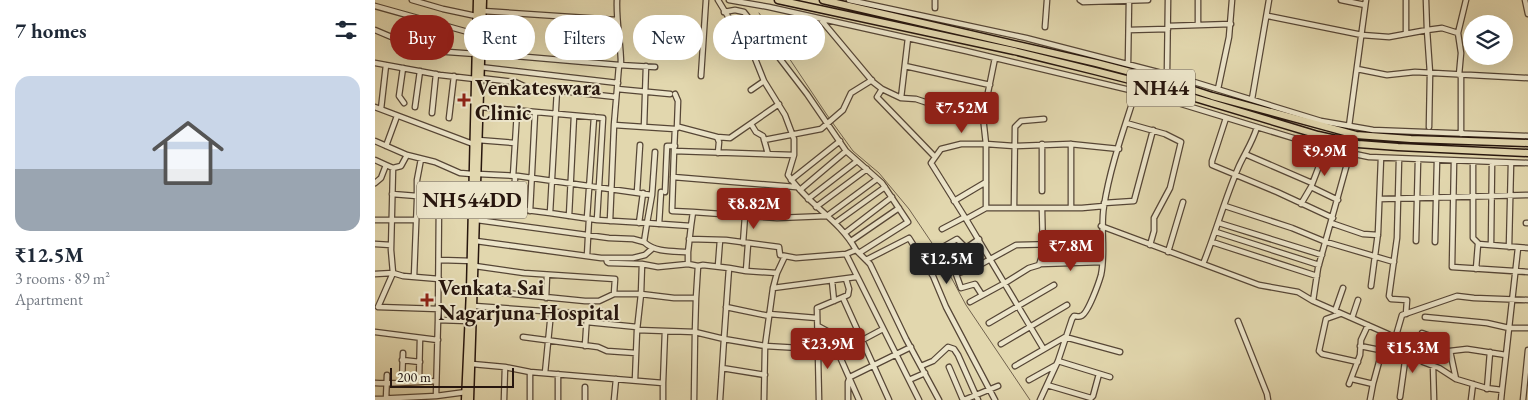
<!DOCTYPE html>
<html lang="en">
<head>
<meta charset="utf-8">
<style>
  :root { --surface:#fff; --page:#f6f6f7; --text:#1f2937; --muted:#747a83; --accent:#8f2418 }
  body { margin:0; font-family:"EB Garamond",serif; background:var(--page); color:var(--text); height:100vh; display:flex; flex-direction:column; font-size:19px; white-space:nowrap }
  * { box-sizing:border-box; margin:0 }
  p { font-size:16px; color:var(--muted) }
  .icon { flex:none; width:28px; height:28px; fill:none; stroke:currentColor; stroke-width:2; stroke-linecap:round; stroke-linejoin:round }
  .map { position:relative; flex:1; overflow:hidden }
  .details { display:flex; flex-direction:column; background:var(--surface); width:375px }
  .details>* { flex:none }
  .guide { position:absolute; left:15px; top:15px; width:475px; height:45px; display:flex; gap:10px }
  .tools { position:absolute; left:1088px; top:15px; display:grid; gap:10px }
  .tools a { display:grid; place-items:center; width:50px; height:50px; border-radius:50%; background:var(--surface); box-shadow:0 5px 20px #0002; font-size:25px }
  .scale { position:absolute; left:15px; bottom:12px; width:124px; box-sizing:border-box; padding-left:5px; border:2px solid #27160e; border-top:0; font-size:14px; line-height:18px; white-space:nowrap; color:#27160e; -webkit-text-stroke:4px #ece5ca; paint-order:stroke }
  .price { position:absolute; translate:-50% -42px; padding:0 11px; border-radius:5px; background:var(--accent); color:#fff; font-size:16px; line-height:32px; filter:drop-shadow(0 1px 2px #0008) }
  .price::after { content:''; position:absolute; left:50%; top:30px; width:15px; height:11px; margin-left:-8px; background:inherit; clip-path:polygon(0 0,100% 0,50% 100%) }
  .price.selected { background:#222; color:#fff }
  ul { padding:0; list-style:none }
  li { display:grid; align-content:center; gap:10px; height:265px; padding:0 15px }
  li span { display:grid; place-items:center; height:155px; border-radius:15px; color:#555 }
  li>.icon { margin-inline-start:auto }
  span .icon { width:90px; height:90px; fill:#fffc; stroke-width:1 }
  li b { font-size:21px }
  h2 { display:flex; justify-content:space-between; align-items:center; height:60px; padding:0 15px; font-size:21px }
  .pill { padding:0 18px; border-radius:22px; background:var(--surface); box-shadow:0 5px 20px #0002; font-size:18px; line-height:45px }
  .pill.selected { background:var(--accent); color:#fff }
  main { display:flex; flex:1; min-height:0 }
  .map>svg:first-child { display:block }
</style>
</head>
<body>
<main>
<section class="details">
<h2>7 homes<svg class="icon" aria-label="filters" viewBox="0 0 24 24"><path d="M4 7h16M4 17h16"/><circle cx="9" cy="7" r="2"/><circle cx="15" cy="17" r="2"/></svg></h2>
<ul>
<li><span style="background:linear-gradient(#c9d6e8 60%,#9aa5b1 0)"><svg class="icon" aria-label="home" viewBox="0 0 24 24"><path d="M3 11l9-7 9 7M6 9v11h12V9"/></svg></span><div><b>₹12.5M</b><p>3 rooms · 89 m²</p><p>Apartment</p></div></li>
</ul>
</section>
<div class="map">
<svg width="1153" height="400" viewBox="0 0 1153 400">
  <rect width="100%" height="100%" fill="#e2d7ae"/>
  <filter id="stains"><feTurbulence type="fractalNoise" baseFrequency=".004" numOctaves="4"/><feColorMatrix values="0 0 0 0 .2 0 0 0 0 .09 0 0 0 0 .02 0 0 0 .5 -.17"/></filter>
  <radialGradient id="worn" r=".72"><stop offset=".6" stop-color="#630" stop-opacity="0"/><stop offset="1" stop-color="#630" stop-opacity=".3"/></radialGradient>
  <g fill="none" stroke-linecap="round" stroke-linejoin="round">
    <!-- stream -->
    <path stroke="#71624e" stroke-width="1" d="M384,13L452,115L478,151L504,173L534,209L561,249
      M563,253L591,305L655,400"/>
    <!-- minor-tunnel -->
    <path stroke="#bdb08e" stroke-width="4.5" stroke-dasharray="4.5 2" stroke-linecap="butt" d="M974,126L975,153"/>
    <defs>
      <path id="minor" d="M37,0L68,9L101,16
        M242,0C241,22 246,43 246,65
        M354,0L394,7L591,51L780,96L951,148L994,157L1153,163
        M474,0L651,38L806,78L946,121L998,130L1153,136
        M705,0L708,2L773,0
        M966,0L990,5
        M1031,0V34
        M1150,0L1153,14
        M0,6L100,34
        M560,8V0
        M108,11L242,20
        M349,12L360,10L369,12L432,94L471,151L507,183L533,222L484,253
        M893,16L987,35L1014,37L1052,30L1051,0
        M447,21L498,82L507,89L526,98L541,99L598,118L608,119
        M823,25V0
        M793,26L856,24
        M670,27L672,0
        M0,30L33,44L59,51L101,54
        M754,30L793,29
        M1083,33L1091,0
        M106,51L140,56L244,65L280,67
        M380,57L398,49
        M620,58L608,117L611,144H586L566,149L556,163L591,219L668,348
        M0,63L65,75L100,79
        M753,64L754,0
        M530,66L615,85
        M105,67L243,83
        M28,68L24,96L29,103
        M982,69L1012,75L1040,72L1153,78
        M792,74L793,0
        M1086,75V134
        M326,76L331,0
        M105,78L140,82L151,87L241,97
        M242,89L295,94
        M507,89L502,97L560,157
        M843,89L854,37L857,0
        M376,90L389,81
        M300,94L303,101L302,128
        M526,98L533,38
        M877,99L894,0
        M0,107L98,144
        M40,107L45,71
        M104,107L228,118L222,220
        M6,109L11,65
        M57,113L61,74
        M74,118L79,76
        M851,118L837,161V165L902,192L958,218
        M751,123L790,134L806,142L795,188L779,218V231L775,245
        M376,124L381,132L388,136L393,154
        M239,125L300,129L299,151L419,155
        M974,126L991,0
        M269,127L271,66
        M882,127C878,141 870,153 864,166C850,198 841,232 828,264L884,285L923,292L938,301
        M1054,127L1055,73L1052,30L1067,28L1083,33L1086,53L1084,75
        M300,129L304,127L342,137L344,142L343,153
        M342,137L355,138L404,104
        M103,140L140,143
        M389,140L446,129L468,110L476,93L497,80
        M0,141L32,155
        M667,144V191
        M11,146L22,116
        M951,148L936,187L963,200
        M299,151L297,211L318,212L316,226L272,223L269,242C281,253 298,251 313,252L316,226
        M975,153L943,268L938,301L1013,334L1032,347L1048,362L1064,368L1081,379L1111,388L1127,390L1131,355L1092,349L1075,351L1063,354L1054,364
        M870,154L937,183
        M46,159L42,180V200L97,203
        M1024,159L1022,238L1014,296L1016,299L1032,300L1031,314
        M0,160L11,165
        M1079,161L1077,267L1153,272
        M1098,161V238L1104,244
        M18,168L16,250L18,273L3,307L64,309
        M103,174L143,176L277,195L280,152
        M138,176L142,112
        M298,177L421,187
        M416,180L465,141
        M0,183L6,178L11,165L18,168L26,166L32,155L60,162L85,173L97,174
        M425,190L471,151
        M262,192L265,145
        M290,192L292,146H300
        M102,193L139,196
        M17,194L42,196
        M433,199L482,161
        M1005,199L1153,195
        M64,201L63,320L93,321
        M579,201L611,182
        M729,203L759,201L778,130
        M102,204L175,213L182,90
        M926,204L936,187
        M729,206L707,208H611V144L639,146L695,144L744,149
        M850,206L917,228L951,242L1019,262
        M441,207L492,169
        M639,208L640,127L646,121L669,119
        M696,208V144
        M139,209L140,176
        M155,211L160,113
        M318,212L402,218L452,216L502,179
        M175,213L222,220L272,223L277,195
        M194,216L199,116
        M212,218L219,117
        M591,219L611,208
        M0,220H41
        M102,220L234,238L258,239L269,242
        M235,221L239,125L244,65
        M264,223L268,193
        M460,223L510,187
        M844,223L947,255
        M956,223L988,234L1003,235
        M1151,223H1153
        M284,224L286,192
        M726,226L828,264
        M567,229L590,217
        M841,232L944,265
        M470,233L517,197
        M314,239L351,240L404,247L405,255L421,258L471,254L481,250C464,219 433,205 413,175L419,155V139L410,115L389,81L377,51L363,33L343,0
        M101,241L226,258H258L270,255L278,248
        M476,241L524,208
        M1041,241L1043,160
        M837,242L942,276
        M1060,242L1062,160
        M368,243L370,216
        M0,244L16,245
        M1116,245L1117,162
        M1134,247L1136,163
        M482,251L495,264L531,339L564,400
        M313,252V264L283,267L267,264L266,294L299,298H321L323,266L313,264
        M793,252L808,202
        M471,254L544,400
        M212,256L214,219
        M231,258L232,262L234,263L267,264
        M65,260L98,261
        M491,260L534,238L558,276L571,307L620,400
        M547,260L568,247
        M665,264L727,262
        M100,266L149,273L240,279L239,294H266L262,330L320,332L321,298
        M323,266L328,265L354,268
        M343,266L345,240
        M1101,269L1103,244L1153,248
        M371,271L373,244
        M402,273L410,256
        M0,274L18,273L28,276L64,279
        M581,274L568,247L582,239L591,248L604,239
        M39,277L42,200
        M457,281L459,301
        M996,286L1003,233L1006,158
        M398,288L481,277
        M99,290L210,301H224L239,294
        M607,295L600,284L586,288L581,274L601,267L641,245L728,243
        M171,298L172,275
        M468,298L514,400
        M595,302L630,283L654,268L664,265L668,253L667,209
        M99,306L237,316
        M351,307L394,316
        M960,311L968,288
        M394,314L442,318
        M965,314L951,319L944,351L947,354L983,362
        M1050,317L1112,323L1134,328H1153
        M977,318L983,300
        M863,321L892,394L893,400
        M212,322L262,327
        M614,323L679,285
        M443,326L454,332L484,400
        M0,332L63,340
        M1047,333L1066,340L1070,352
        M148,337L223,347L232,351L261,353
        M1020,339L1027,315L1082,296L1099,298L1153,300
        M626,344L692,305
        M210,346L212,315
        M985,346L1015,352L1022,340
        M1075,351L1081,379
        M463,353L508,329
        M1131,355L1143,248
        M27,360L45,362
        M683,361L735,377
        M97,364L130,367L155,372L288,383L290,331
        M546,366L558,361L573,347L579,349L583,355L603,400
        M640,366L690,337L745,352
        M1058,366L1059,400
        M574,367L588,400
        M347,368L390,375
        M170,373L176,312
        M977,379L998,384L1007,351
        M260,380L262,330
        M534,380L550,373
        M654,380L681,365
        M44,381L45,338
        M0,383C21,384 40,382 61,381
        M27,383L28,353
        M974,384L985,355L986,340L993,325
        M672,385L716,398L718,396L724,374
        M1112,389L1115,352
        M61,396L91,392
        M1025,397L1032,347
        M0,399L61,396L63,320
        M11,399L12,375
        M129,400L130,367
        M155,400V372
        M183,400V374
        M210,400V387
        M239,400L241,379
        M288,400V383
        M319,400L320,332L349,339L354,268L371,271L402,273L398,288L390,346L349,339L345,400
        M389,400L390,346L425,348
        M444,400L442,308L473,295L474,289L471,279
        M473,400V382L475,377L536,347
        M589,400L623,386
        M665,400L683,361L697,319L699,316C701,316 704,317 706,316C713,314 724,282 726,275C731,252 725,229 729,206C735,167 749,129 761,91
        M995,400L998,384
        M1096,400L1098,384
        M1126,400L1127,390
        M1148,400L1153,350"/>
      <path id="highway" d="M403,0L639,51L720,71L790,89L943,135L983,144L1023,147L1153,153
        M448,0L721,63L794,82L837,96L981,135L1036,139L1153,143
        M90,400L95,290L102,0
        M95,400L108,0"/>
    </defs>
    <!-- minor casing -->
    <use href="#minor" stroke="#564636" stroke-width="7"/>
    <!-- highway casing -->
    <use href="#highway" stroke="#27160e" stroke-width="9"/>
    <!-- minor -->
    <use href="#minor" stroke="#ece5ca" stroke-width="4.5"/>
    <!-- highway -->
    <use href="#highway" stroke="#e2d7ae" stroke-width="6"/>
  </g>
  <!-- markers -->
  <g fill="#8f2418" stroke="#ece5ca" stroke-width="2">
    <path d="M86.5 92.5h5v5h5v5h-5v5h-5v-5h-5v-5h5z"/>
    <path d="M49.5 292.5h5v5h5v5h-5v5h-5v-5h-5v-5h5z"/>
  </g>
  <g text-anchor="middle" stroke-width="4" stroke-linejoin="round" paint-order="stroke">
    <!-- shield labels -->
    <g fill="#ece5ca" stroke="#625446" stroke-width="1">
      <rect x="752" y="69.5" width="68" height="37" rx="4"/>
      <rect x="42" y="181.5" width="110" height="37" rx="4"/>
    </g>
    <g font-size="21" font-weight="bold" fill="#27160e">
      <text x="786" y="95">NH44</text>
      <text x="97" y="207">NH544DD</text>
    </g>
    <!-- poi labels -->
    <g font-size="22" font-weight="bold" fill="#27160e" stroke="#ece5ca" text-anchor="start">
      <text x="100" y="95">Venkateswara<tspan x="100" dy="25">Clinic</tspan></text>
      <text x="63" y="295">Venkata Sai<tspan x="63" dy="25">Nagarjuna Hospital</tspan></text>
    </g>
  </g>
  <rect width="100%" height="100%" filter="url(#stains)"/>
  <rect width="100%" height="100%" fill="url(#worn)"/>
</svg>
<div class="tools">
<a><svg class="icon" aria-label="layers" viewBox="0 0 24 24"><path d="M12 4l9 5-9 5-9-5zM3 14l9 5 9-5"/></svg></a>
</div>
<div class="scale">200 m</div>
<b class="price" style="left:587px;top:134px">₹7.52M</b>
<b class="price" style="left:950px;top:177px">₹9.9M</b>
<b class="price" style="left:379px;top:230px">₹8.82M</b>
<b class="price" style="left:696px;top:272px">₹7.8M</b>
<b class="price selected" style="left:572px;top:285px">₹12.5M</b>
<b class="price" style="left:453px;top:370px">₹23.9M</b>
<b class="price" style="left:1038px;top:374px">₹15.3M</b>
<div class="guide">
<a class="pill selected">Buy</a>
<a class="pill">Rent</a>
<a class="pill">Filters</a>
<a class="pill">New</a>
<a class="pill">Apartment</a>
</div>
</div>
</main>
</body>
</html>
